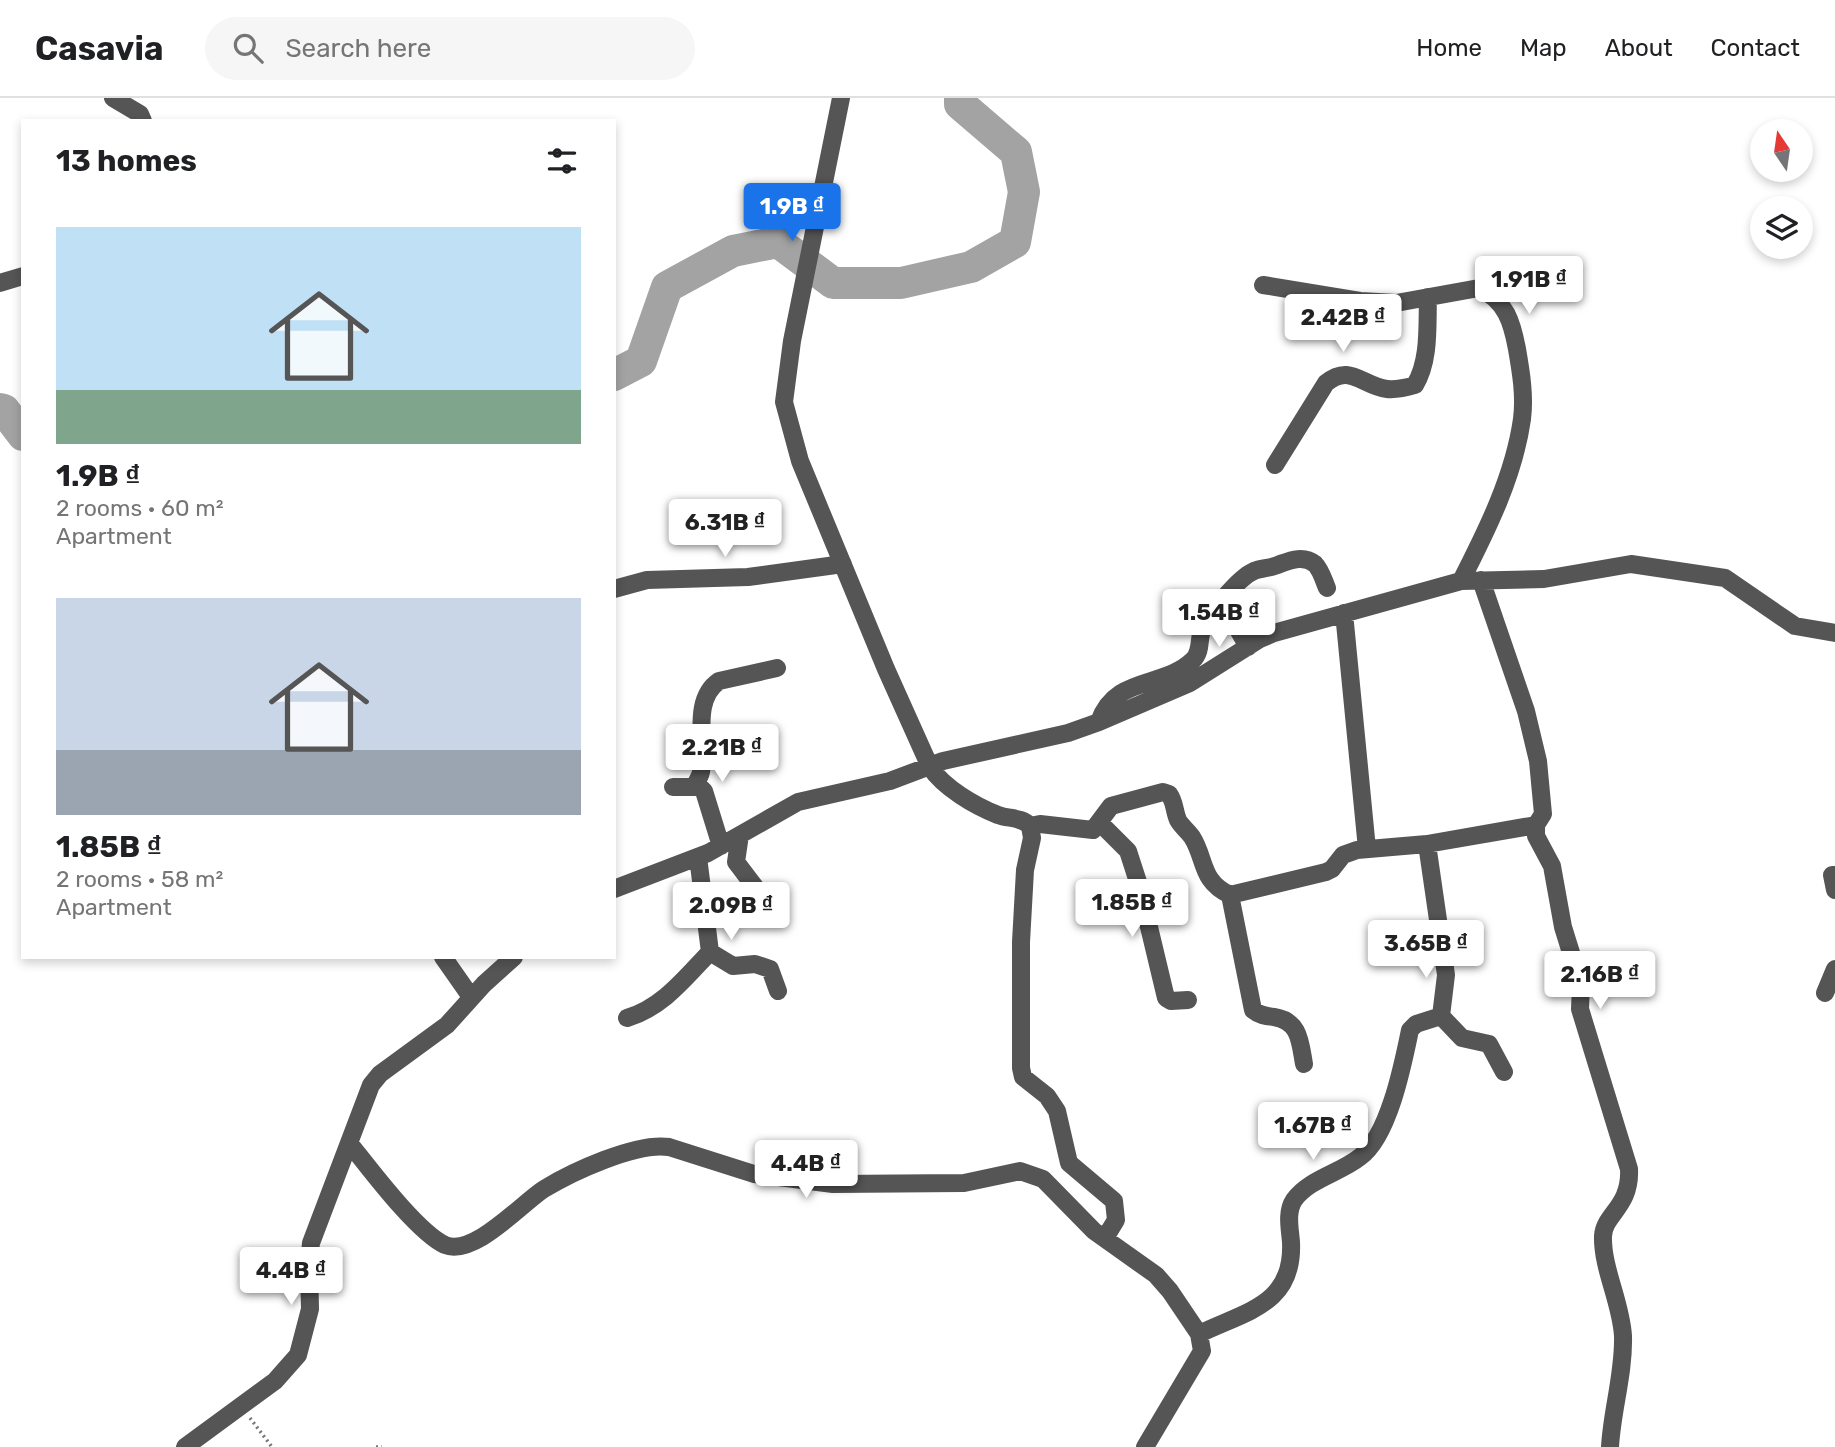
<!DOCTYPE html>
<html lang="en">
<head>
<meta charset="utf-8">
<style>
  :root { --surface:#fff; --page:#f6f6f6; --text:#202124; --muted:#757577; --line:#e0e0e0; --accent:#1a73e8 }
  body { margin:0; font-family:Rubik,sans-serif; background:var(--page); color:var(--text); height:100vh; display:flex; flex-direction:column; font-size:26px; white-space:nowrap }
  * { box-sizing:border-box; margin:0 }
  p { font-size:23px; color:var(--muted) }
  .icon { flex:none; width:38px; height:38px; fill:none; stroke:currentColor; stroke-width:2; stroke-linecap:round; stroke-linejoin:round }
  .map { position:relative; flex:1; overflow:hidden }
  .details { position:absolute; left:21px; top:21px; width:595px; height:840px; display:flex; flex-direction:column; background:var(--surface); border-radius:0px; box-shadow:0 4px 10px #0003 }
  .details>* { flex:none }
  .needle { width:46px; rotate:347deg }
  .tools { position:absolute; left:1750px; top:21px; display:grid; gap:14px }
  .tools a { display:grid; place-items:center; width:63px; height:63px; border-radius:50%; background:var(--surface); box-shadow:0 4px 10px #0003; font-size:35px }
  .price { position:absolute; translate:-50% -60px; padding:0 16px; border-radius:7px; background:#fff; color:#222; font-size:23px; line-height:46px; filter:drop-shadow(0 2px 4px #0008) }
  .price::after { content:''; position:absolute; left:50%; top:42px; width:21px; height:16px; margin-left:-10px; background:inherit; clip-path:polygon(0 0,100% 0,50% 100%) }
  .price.on { background:var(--accent); color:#fff }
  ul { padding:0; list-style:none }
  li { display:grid; align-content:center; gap:14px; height:371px; padding:0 35px }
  li span { display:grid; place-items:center; height:217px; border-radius:0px; color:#555 }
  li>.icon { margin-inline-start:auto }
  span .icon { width:126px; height:126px; fill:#fffc; stroke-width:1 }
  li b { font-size:30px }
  h2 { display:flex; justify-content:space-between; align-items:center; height:84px; padding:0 35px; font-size:30px }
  header { display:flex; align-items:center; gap:42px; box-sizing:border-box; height:98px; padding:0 35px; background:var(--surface); border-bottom:2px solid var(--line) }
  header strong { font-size:33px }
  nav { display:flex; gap:38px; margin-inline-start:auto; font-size:24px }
  .search { width:490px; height:63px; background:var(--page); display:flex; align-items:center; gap:18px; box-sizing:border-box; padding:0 24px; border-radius:38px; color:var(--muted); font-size:26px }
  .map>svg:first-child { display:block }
</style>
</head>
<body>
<header>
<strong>Casavia</strong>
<div class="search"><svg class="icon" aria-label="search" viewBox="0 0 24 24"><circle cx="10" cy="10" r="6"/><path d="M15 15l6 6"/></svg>Search here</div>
<nav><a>Home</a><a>Map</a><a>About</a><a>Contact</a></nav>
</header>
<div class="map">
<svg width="1835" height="1349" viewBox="0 0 1835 1349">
  <rect width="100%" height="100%" fill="#fff"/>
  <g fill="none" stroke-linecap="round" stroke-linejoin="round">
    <!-- river -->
    <path stroke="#a3a3a3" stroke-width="32" d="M614,277L641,263L667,189L733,153L778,144L833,185H901L971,169L1015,144L1024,94L1016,54L960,6V0
      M0,311L4,312L23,337"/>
    <!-- path -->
    <path stroke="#777" stroke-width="3.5" stroke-dasharray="2 3.5" stroke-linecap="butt" d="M250,1320L272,1349
      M376,1349H382"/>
    <!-- minor -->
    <path stroke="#555" stroke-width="18" d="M113,0L140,16L143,23
      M841,0L792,243L784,304L800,363L886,571L930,669C944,690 975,708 998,717C1009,721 1022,719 1030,728L1032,740L1025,772L1021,844V970L1023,979L1047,998L1057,1013L1069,1065L1114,1103L1116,1122L1105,1140
      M0,185L23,178
      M1263,187L1360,203L1396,205L1479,190C1506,203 1512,224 1517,251C1521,274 1525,298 1522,321C1514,378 1487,432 1461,483
      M1275,367L1326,285C1350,265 1362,288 1387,291C1397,292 1405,290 1415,287C1430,262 1427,228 1428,199
      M1481,482L1526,613L1538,663L1543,716L1536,727V738L1552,768L1563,829L1581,887L1580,911L1629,1071C1631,1109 1604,1116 1603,1138C1602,1170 1621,1204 1623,1238C1624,1276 1612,1312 1610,1349
      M614,491L647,482L748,479L843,466
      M1222,503L1248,549
      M1344,515L1367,751
      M1099,624C1115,577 1163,591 1193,562C1203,552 1197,539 1204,528C1213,512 1238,480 1254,473C1262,470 1272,470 1280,466C1291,462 1304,457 1315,466C1321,472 1324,483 1327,490
      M673,689H700L704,693L721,748
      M694,689C696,685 700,679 701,674C706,647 691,602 719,583L777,570
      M1100,725L1128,753L1139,787L1166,900L1171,903L1188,902
      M1030,728L1040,726L1093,732L1111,708L1163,694L1169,696C1175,704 1174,713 1178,722C1181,728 1188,733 1192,739C1206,761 1200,783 1230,797L1326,774L1332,771L1343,757L1357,752L1427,746L1536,727
      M740,737L736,764L755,789L759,815
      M1427,746L1446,877L1441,918L1462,940L1489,946L1504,974
      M698,759L710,854L733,868L755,866L770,871L778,893
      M1835,777H1832L1835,792
      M614,791L708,755L798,704L890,683L943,663L1068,635L1099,624L1190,585L1260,541L1274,535L1461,483L1544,481L1631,466L1725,480L1795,528L1835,535
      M1230,797L1253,912C1259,917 1265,918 1274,919C1300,923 1300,944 1304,966
      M443,859L471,899
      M1825,895L1835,871
      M627,920C662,910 685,880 710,854
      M350,1046C370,1071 417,1134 445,1147C474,1159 522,1105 544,1091C572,1074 636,1044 669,1049L754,1076L833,1086L964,1085L1020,1073L1043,1081L1094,1133L1156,1177L1170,1193L1199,1236L1202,1253L1145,1349
      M1199,1236C1246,1213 1294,1207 1291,1144C1290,1131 1286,1114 1294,1102C1309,1081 1340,1075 1360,1059C1389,1038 1403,966 1410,932L1416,926L1441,918
      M185,1349L275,1283L298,1257L310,1211L309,1166L311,1145L371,987L380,976L447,927L484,886L514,859"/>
  </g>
</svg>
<div class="tools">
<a><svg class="needle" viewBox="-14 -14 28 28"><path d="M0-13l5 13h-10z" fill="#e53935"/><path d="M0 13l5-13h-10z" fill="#757577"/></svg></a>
<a><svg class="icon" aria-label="layers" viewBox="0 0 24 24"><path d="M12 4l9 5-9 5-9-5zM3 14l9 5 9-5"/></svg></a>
</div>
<b class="price on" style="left:792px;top:145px">1.9B ₫</b>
<b class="price" style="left:1529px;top:218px">1.91B ₫</b>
<b class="price" style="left:1343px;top:256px">2.42B ₫</b>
<b class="price" style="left:725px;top:461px">6.31B ₫</b>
<b class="price" style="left:1219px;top:551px">1.54B ₫</b>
<b class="price" style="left:722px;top:686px">2.21B ₫</b>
<b class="price" style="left:1132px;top:841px">1.85B ₫</b>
<b class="price" style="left:731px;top:844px">2.09B ₫</b>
<b class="price" style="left:1426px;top:882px">3.65B ₫</b>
<b class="price" style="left:1600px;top:913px">2.16B ₫</b>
<b class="price" style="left:1313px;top:1064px">1.67B ₫</b>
<b class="price" style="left:806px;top:1102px">4.4B ₫</b>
<b class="price" style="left:291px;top:1209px">4.4B ₫</b>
<section class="details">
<h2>13 homes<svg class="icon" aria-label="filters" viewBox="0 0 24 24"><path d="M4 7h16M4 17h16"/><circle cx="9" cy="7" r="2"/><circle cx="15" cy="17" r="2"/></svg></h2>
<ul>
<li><span style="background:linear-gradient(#bfe0f5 75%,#7fa58c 0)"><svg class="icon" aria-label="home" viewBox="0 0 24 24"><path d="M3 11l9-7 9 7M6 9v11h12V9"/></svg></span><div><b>1.9B ₫</b><p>2 rooms · 60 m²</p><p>Apartment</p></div></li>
<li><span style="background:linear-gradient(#c9d6e8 70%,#9aa5b1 0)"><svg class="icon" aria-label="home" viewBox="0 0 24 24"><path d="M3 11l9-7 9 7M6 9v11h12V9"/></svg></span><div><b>1.85B ₫</b><p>2 rooms · 58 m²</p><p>Apartment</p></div></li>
</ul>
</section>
</div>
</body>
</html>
